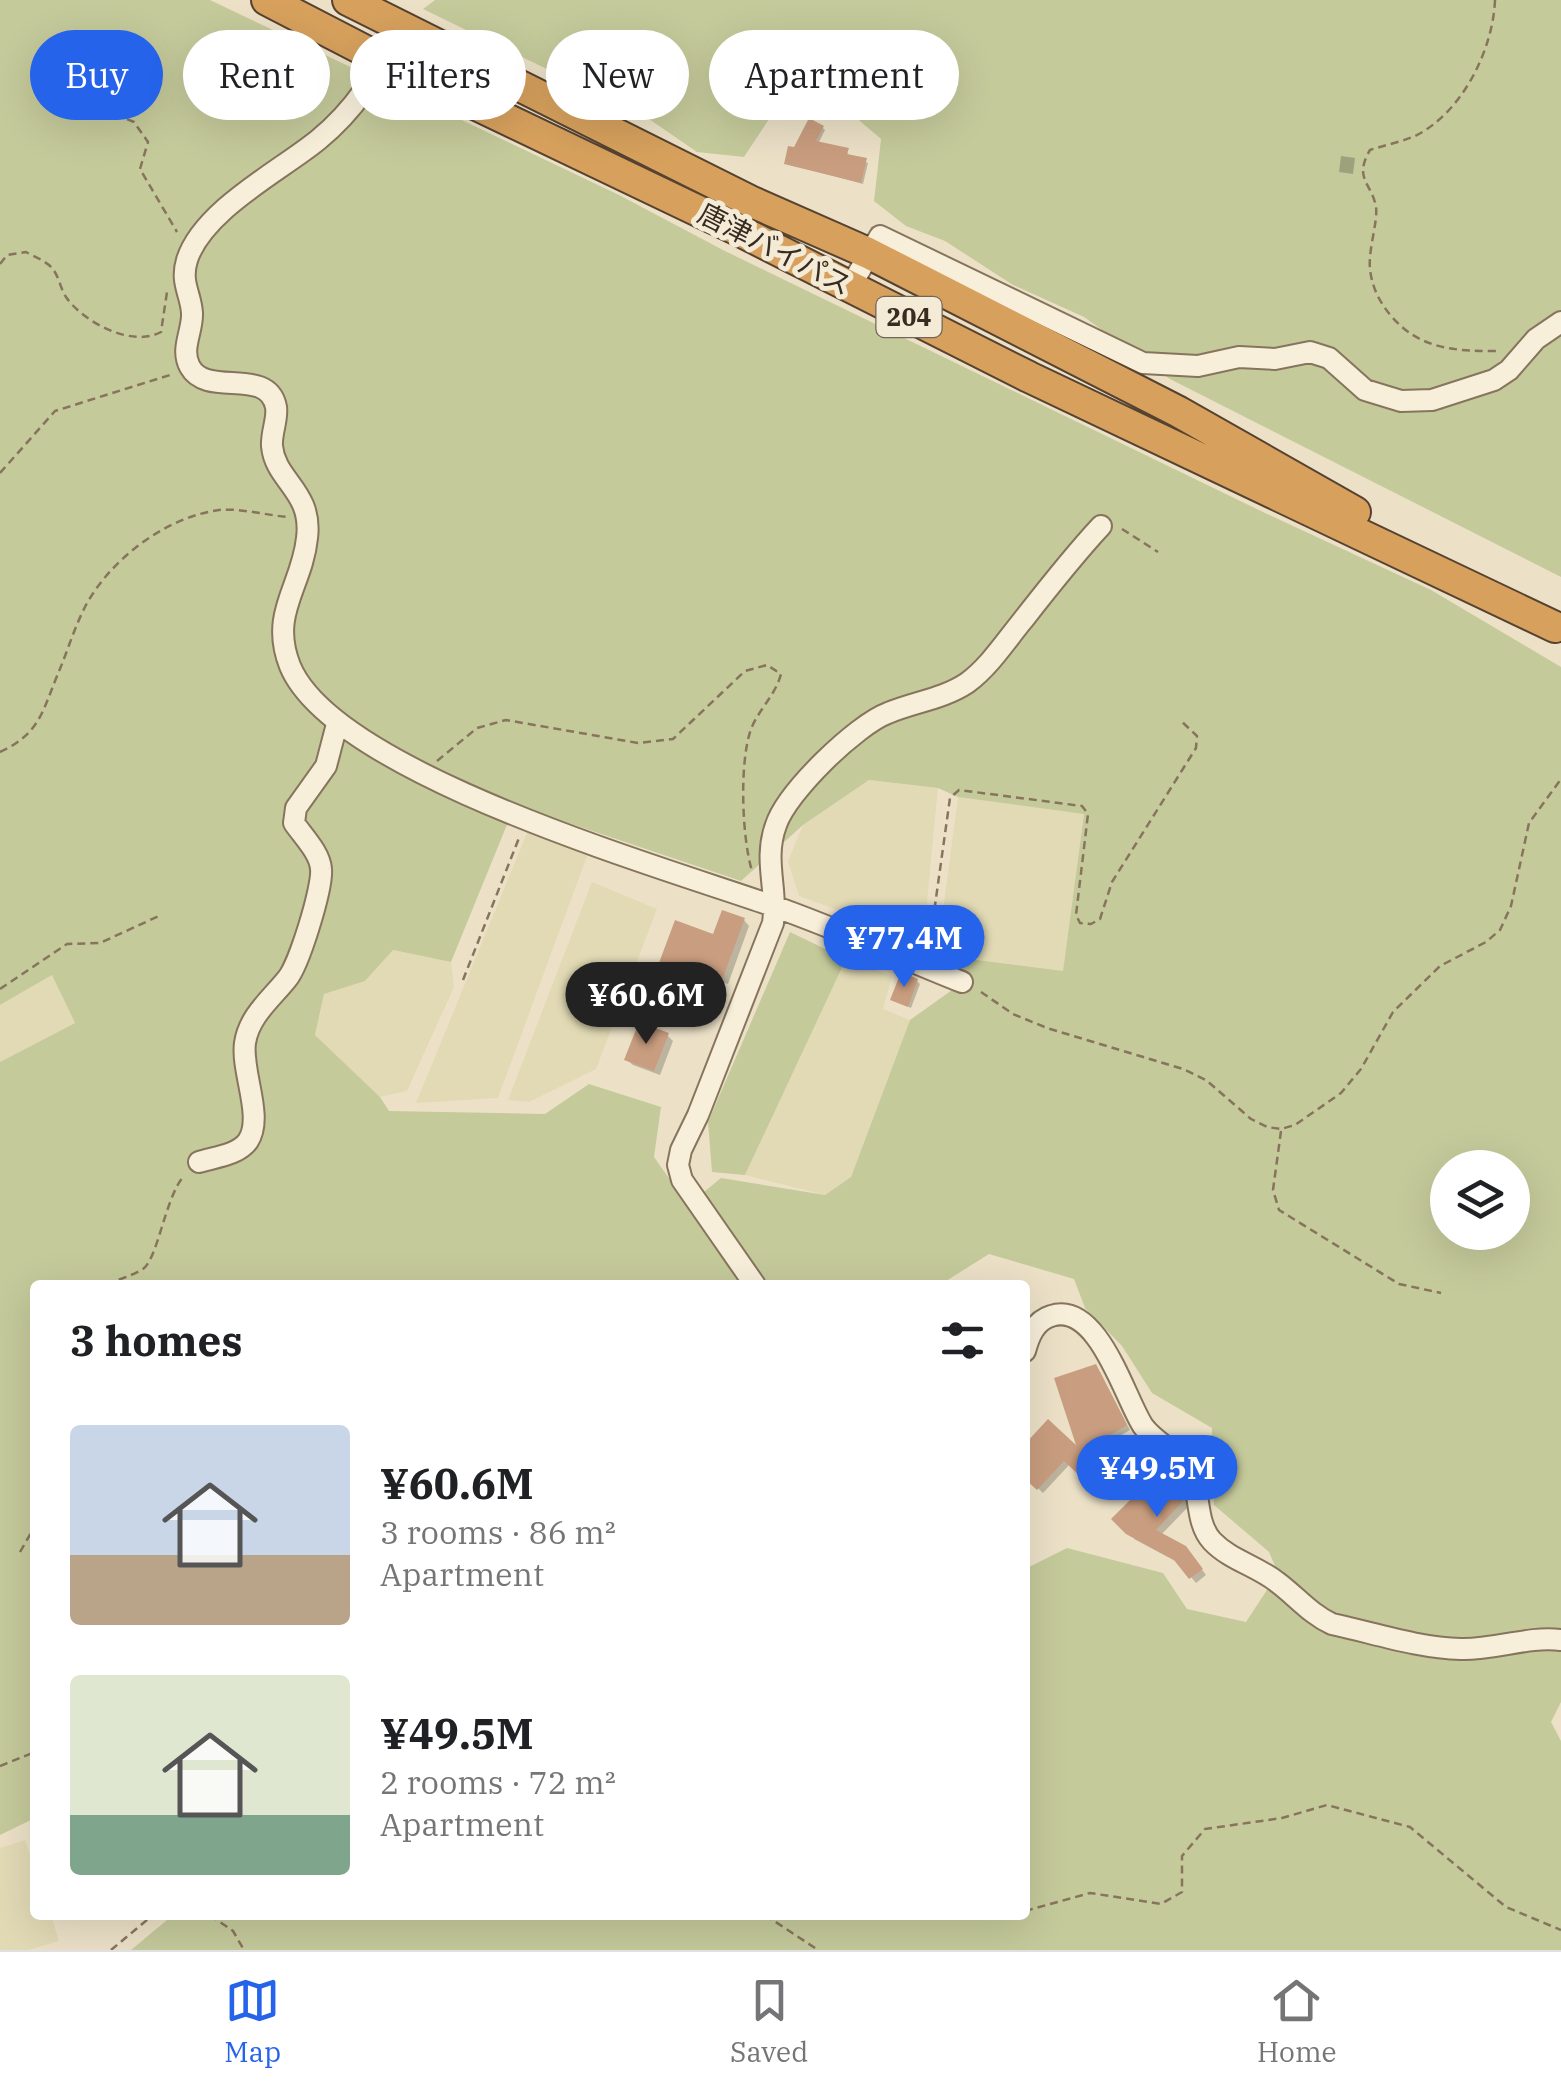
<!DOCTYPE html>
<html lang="en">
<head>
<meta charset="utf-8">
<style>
  :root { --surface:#fff; --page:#f2f2f2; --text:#202124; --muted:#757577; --line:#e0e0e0; --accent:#2563eb }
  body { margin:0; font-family:"IBM Plex Serif","Noto Sans JP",serif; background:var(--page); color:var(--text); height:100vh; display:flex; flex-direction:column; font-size:38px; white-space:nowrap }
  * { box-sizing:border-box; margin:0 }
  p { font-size:32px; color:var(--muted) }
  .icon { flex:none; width:55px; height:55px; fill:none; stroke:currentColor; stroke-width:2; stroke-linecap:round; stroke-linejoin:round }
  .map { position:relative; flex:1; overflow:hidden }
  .sheet { position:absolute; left:30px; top:1280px; width:1000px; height:640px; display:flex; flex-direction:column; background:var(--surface); border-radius:10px; box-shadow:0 10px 40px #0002 }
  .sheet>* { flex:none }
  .hud { position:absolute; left:30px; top:30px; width:1000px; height:90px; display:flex; gap:20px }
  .buttons { position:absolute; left:1430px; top:1150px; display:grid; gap:20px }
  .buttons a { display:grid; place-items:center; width:100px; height:100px; border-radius:50%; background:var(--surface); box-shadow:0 10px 40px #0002; font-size:50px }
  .price { position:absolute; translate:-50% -85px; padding:0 22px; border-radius:35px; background:var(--accent); color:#fff; font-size:32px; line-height:65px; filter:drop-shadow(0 2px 5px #0008) }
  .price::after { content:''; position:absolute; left:50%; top:60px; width:30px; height:22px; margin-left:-15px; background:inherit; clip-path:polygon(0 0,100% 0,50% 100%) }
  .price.on { background:#222; color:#fff }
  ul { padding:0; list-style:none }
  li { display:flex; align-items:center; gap:30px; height:250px; padding:0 40px }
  li span { display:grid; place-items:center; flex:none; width:280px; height:200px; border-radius:10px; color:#555 }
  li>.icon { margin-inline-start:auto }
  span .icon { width:120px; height:120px; fill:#fffc; stroke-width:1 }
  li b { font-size:42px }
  h2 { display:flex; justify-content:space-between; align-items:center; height:120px; padding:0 40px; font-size:42px }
  .chip { padding:0 35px; border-radius:45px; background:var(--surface); box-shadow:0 10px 40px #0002; font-size:35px; line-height:90px }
  .chip.on { background:var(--accent); color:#fff }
  .dock { display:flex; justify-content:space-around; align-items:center; height:140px; border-top:2px solid var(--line); background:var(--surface); font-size:28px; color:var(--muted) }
  .dock a { display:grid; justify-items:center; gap:5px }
  .dock .on { color:var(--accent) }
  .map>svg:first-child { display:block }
</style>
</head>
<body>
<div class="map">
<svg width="1561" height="1950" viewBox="0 0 1561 1950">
  <rect width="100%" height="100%" fill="#ece1c7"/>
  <!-- farmland -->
  <path fill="#e2dab5" d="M869,780L938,788L925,923L901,933L799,896L788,861L803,825Z
    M958,797L1084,813L1063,972L937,955Z
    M529,828L587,856L498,1098L416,1103Z
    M592,882L657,909L596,1069L529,1102L508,1100Z
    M393,950L451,962L454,987L407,1091L380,1097L315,1035L324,994L365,981Z
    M846,959L892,976L883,1009L910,1020L851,1177L825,1195L745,1175Z
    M52,975L75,1023L0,1062V1005Z
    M25,1840L35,1869V1915H51L59,1941L29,1950H0V1848Z"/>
  <!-- green -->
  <path fill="#c5ca9b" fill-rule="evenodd" d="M0,0H210L619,195L723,250L1263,512L1431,590L1561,667V1702L1551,1722L1561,1741V1950H131L173,1915H1025V1569L1067,1548L1163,1573L1187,1609L1246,1622L1278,1573L1269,1552L1214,1505L1212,1428L1152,1393L1122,1346L1085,1308L1074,1279L989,1254L946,1281L944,1285H750L704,1192L721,1178L825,1195L851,1177L910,1020L952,990L937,955L1063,971L1084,814L958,797L938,788L869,780L803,825L741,881L515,805L451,962L393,950L365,981L324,994L315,1035L380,1097L389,1111L545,1114L589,1084L661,1107L654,1157L744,1285H35V1818L0,1835V1062L75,1023L52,975L0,1005ZM1448,1168H1512V1232H1448Z
    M435,0H1561V315L1494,375L1489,394L1561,332V577L1170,379L1084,317L1013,285L945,241L906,226L874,201L881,139L833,98L773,113L744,157L697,152L646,117L423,9Z
    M790,932L846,959L745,1175L712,1172L708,1122Z"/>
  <!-- shadow -->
  <path fill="#0003" d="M823,128L825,130L818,144L847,151L849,157L868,163L863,184L786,163L795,150Z
    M1341,156L1355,158L1353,174L1339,172Z
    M744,920L749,926L728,984L688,970L680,990L656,978Z
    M917,981L920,984L911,1008L893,1000Z
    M667,1035L673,1041L660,1075L633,1065L627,1060Z
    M1100,1372L1130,1430L1101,1447L1108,1457L1094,1468L1099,1474L1091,1483L1070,1464L1043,1493L1025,1476V1448L1082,1453Z
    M1162,1471L1185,1494L1188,1507L1161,1535L1191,1555L1206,1575L1196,1583L1179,1563L1134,1539Z"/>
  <!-- building -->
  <path fill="#c99d7f" d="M809,118L824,126L816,141L849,148L847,154L867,158L861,183L784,164L788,146L794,147Z
    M722,910L745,918L722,980L682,966L674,987L653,979L675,920L713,934Z
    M901,972L918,979L908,1007L890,1000Z
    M639,1022L669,1033L654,1071L624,1060Z
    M1096,1364L1127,1425L1098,1442L1105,1451L1091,1462L1097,1467L1084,1480L1064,1461L1037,1490L1025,1479V1444L1048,1419L1076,1445L1054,1378Z
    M1162,1468L1181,1486L1183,1501L1156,1530L1186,1546L1203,1569L1189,1579L1174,1560L1126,1534L1111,1519Z"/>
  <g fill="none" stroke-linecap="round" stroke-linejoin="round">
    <defs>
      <path id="minor" d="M399,26C381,70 356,109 318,140C280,171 203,210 187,260C180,283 191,294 192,313C193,331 180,349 190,367C207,398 268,366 276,407C278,419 271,433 272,446C275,481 313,491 307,538C302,587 269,613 290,666C334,773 662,867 773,906C836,928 899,957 962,982
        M850,287L880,236L1143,363L1198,366L1239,357L1275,359L1310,352L1329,358L1365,390L1401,401L1432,400L1494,380L1509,370L1536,339L1561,322
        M199,1162C215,1157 238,1155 248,1141C264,1117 241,1072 245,1043C249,1016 271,999 287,979C299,965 323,887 321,869C320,853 303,836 294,823L296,808L326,766L337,724
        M755,1285L682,1180L678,1165L681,1150L698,1115L773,923C778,890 763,860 776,825C787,792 856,725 888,713C914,702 943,699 967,683C989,667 1005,642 1023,620C1048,588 1073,556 1101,526
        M1025,1351C1029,1336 1035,1321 1051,1316C1098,1300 1125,1399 1143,1426C1155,1443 1177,1451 1188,1468C1202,1491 1194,1521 1212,1541C1230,1560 1257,1566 1277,1582C1296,1596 1310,1614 1332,1624C1374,1633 1418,1648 1461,1649C1495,1650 1527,1636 1561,1640"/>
      <path id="highway" d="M267,0L385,61L738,230L1029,377L1555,627
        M348,0L750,201L868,253L1179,412L1355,512"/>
    </defs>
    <!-- minor casing -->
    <use href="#minor" stroke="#87745d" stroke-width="24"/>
    <!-- highway casing -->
    <use href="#highway" stroke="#564231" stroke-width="34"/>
    <!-- path -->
    <path stroke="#87745d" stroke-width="2.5" stroke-dasharray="8 5" stroke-linecap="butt" d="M1495,0C1493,50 1462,113 1415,136C1401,142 1385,145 1370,150C1353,179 1372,183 1376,207C1378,222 1368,250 1370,269C1372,288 1380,303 1392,317C1421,350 1456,351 1498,351
      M103,109L134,122L148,142L140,169L177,232
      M0,264L7,255L26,252C33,256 46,261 52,268C59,276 60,288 66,297C83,322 132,348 161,332L167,292
      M0,473L55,411L170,375
      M1122,529L1158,552
      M0,752C39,734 42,713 57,676C67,653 74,628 86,605C111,559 166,517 219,510C240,508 266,515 287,517
      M437,761L477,728L506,720L638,743L673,739L745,671L767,665L781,674C775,696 759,709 751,729C739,763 742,838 752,871
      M920,943L931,934L950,798L959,790L1082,806L1088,814L1076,915L1080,923L1091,924L1100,919L1112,882L1196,748L1197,736L1180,720
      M463,980L519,838
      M0,989L67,944L100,943L161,915
      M981,992L1013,1014L1047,1028L1183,1069L1206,1080L1251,1119L1267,1127L1281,1129L1295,1125L1341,1093L1361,1069L1393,1012L1440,966L1486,942L1500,930L1511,906L1529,823L1561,779
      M1281,1131L1273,1190L1279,1210L1399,1284L1441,1293
      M107,1285C118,1279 132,1276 143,1269C158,1258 165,1199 183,1177
      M20,1552L35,1526
      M0,1766L35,1752
      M1025,1911L1090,1893L1161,1904L1182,1892V1856L1205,1829L1282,1818L1327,1805L1410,1827L1506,1907L1561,1930
      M210,1915L233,1931L244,1950
      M765,1915L818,1950
      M111,1950L153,1915"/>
    <!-- minor -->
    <use href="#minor" stroke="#f7efda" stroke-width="20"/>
    <!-- highway -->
    <use href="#highway" stroke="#d7a15d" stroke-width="30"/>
  </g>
  <g text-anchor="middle" stroke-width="10" stroke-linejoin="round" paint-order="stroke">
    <!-- shield labels -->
    <rect fill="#f4ebd7" stroke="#706557" stroke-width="2.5" x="876.5" y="297" width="65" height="40" rx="8"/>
    <g font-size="25" font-weight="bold" fill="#382c20">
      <text x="909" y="326">204</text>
    </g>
    <!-- street labels -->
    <g font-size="28" fill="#382c20" stroke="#f4ebd7">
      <text transform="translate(775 249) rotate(27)" y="10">唐津バイパス</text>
    </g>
  </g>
</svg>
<div class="buttons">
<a><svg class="icon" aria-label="layers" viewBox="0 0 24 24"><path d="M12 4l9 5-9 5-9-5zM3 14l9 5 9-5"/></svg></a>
</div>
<b class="price" style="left:904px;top:990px">¥77.4M</b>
<b class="price on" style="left:646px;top:1047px">¥60.6M</b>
<b class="price" style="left:1157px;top:1520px">¥49.5M</b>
<div class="hud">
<a class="chip on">Buy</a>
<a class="chip">Rent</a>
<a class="chip">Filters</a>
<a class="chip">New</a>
<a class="chip">Apartment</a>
</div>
<section class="sheet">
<h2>3 homes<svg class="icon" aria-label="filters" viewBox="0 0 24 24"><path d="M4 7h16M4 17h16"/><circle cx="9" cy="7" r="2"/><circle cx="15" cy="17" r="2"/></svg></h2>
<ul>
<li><span style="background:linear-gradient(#c9d6e8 65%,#b9a48a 0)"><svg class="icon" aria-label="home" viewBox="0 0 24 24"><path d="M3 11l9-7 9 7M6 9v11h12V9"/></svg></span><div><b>¥60.6M</b><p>3 rooms · 86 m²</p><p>Apartment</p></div></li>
<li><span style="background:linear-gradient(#dfe7d0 70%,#7fa58c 0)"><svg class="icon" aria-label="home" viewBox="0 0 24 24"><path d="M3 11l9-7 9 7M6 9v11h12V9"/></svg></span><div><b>¥49.5M</b><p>2 rooms · 72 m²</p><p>Apartment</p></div></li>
</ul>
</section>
</div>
<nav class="dock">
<a class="on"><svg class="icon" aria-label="map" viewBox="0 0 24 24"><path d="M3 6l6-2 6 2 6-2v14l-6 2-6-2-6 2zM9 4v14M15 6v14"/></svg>Map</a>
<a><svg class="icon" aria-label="saved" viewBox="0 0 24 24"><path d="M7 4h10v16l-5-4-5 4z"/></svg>Saved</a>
<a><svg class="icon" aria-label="home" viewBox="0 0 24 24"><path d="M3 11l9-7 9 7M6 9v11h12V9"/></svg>Home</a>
</nav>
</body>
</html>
